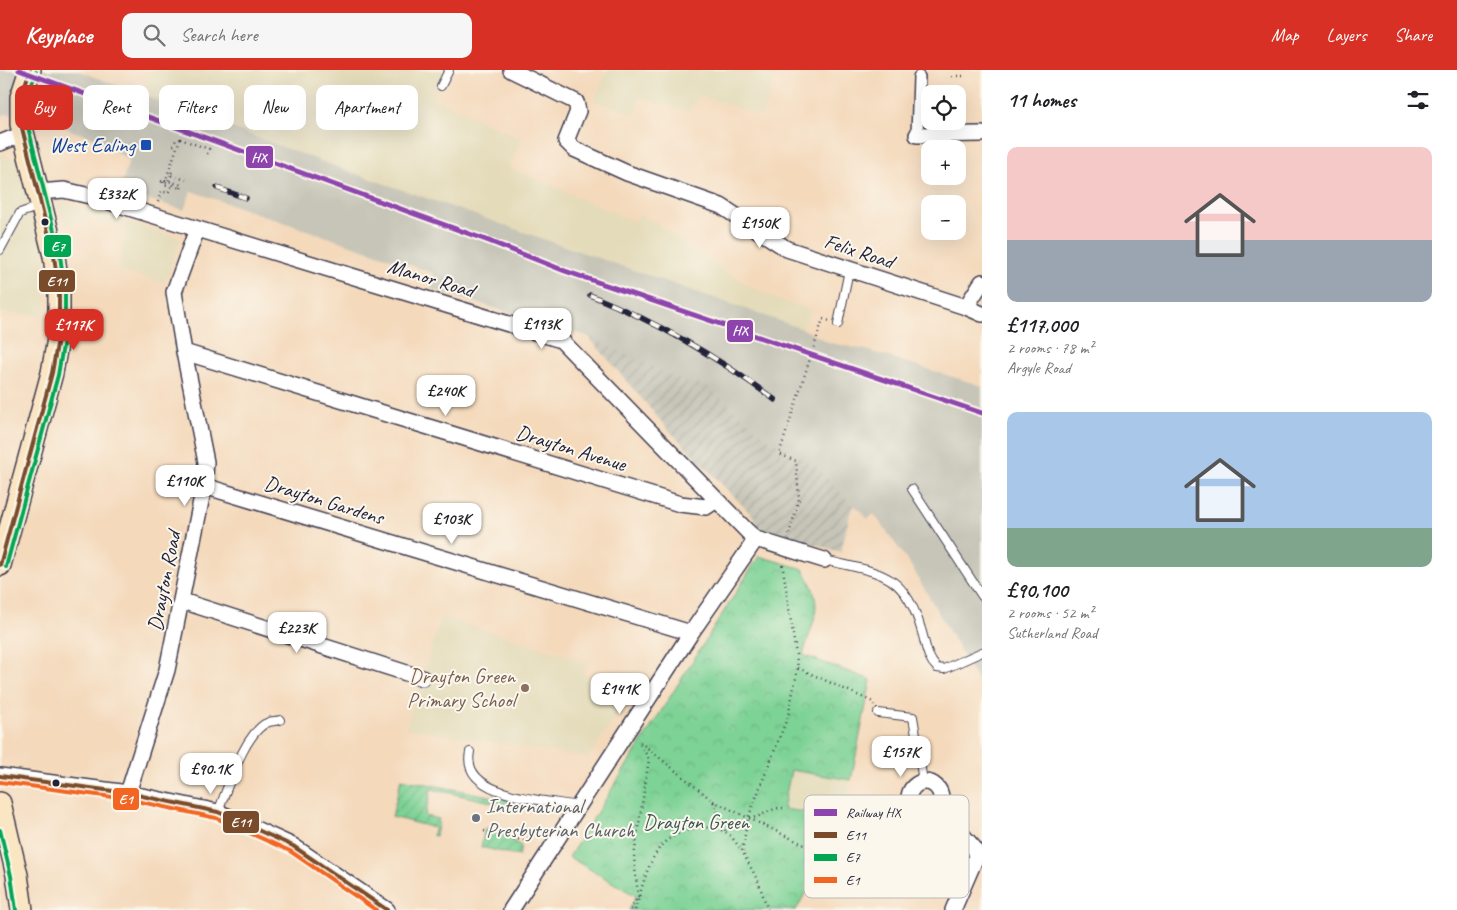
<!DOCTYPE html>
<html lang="en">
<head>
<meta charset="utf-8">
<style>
  :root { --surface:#fff; --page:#f6f6f6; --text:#202124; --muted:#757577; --accent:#d93025 }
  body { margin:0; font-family:Caveat,sans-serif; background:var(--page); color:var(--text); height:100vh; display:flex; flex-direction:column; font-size:19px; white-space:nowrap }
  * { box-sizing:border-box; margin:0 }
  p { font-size:16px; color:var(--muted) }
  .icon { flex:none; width:28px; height:28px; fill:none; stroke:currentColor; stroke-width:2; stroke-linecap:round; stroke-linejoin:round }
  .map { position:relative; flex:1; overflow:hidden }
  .drawer { display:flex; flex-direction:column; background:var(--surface); width:475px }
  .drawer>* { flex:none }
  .guide { position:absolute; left:15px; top:15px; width:475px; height:45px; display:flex; gap:10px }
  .buttons { position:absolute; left:921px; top:15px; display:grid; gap:10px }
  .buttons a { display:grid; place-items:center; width:45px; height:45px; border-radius:10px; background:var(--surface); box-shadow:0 5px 20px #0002; font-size:25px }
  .price { position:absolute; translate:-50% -42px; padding:0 11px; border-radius:10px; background:#fff; color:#222; font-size:16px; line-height:32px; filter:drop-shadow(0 1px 2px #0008) }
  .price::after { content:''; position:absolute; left:50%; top:30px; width:15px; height:11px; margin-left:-8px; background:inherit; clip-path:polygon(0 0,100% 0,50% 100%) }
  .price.active { background:var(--accent); color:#fff }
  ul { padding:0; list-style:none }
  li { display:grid; align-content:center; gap:10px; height:265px; padding:0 25px }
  li span { display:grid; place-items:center; height:155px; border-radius:10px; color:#555 }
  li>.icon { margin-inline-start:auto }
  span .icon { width:90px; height:90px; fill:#fffc; stroke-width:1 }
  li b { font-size:21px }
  h2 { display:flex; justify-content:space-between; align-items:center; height:60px; padding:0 25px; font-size:21px }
  .pill { padding:0 18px; border-radius:10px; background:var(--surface); box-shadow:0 5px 20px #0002; font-size:18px; line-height:45px }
  .pill.active { background:var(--accent); color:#fff }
  header { display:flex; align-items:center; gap:30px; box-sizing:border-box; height:70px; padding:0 25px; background:var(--accent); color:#fff }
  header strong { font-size:24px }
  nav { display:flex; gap:28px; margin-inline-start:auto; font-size:18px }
  .search { width:350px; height:45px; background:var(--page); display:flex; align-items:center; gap:12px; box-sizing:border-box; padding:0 18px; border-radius:10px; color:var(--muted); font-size:19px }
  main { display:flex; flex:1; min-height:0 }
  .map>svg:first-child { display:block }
</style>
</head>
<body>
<header>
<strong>Keyplace</strong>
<div class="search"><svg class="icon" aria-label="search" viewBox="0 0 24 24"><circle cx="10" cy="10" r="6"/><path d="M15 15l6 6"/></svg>Search here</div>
<nav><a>Map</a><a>Layers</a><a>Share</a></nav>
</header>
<main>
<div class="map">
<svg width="982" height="840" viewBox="0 0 982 840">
  <defs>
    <pattern id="industrial-furrows" width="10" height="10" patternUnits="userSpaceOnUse" patternTransform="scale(1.25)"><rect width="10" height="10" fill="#c6c5b8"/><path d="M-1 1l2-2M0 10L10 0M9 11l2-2" fill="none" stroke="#aaa99f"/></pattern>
    <pattern id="park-crowns" width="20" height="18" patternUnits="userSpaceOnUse" patternTransform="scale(1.25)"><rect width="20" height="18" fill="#7dd295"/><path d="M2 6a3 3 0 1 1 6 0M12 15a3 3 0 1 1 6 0" fill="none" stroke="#6cb481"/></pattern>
    <pattern id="garden-furrows" width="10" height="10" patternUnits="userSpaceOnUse" patternTransform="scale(1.25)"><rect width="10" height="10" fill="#7dd295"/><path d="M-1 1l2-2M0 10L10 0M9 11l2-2" fill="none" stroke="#6cb481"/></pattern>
  </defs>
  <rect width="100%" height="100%" fill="#fbf7ec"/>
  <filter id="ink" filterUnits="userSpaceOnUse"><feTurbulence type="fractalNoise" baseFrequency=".02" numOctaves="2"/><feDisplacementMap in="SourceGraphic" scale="10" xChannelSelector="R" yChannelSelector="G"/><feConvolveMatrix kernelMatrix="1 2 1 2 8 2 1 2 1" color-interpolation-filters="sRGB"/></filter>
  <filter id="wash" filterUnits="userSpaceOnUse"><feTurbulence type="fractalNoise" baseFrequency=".0096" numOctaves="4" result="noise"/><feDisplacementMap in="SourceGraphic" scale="20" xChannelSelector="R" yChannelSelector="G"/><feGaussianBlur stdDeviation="1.12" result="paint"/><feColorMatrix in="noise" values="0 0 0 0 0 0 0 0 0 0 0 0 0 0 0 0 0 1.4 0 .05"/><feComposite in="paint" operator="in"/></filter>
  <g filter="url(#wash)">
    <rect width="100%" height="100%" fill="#f4d9bb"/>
    <!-- built -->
    <path fill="#e4dbba" d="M151,0H445L432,27L521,69L509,97L635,152L639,145L648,148L737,209L776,229L810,240L803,259L348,101L142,24Z
      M607,0H776L762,46L699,25L689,42L640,27L636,44L594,31Z
      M5,84L26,98L46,192L45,246L0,243V86Z
      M56,130L181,168L165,213L118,201L126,160L94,147L65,155Z
      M441,547L587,592L583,605L635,619L588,688L406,658Z
      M791,700L851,710L843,748L783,740Z"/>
    <!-- industrial -->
    <path fill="url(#industrial-furrows)" d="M588,266L709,317L768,368L816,396L855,436L850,443L841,482L778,464L758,462L755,448L667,358Z"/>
    <!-- railway -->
    <path fill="#c6c5b8" d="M0,0H76L348,101L803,259L830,273L866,280L982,316V618L910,494L874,444L868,449L816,396L768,368L709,317L693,310L689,314L587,266L431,219L434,203L191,121L184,140L120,121L129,90L96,69L22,43L0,45Z"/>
    <!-- park -->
    <path fill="url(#park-crowns)" stroke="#507a68" d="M759,486L803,499C826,537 813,548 803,585L871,610L851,710L791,700L783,739L843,748L828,782L796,840H629L636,826L569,787Z"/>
    <!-- garden -->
    <path fill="url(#garden-furrows)" stroke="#507a68" d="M401,709L515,731V737L431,719L425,746L439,749L436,766L432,765L435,758L392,747Z
      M485,758L513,764L512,771L521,776L519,786L481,777Z"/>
  </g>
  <g filter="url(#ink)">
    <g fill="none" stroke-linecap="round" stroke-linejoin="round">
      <defs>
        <path id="service" d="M441,16L449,0
          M0,180L20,143L40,136
          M838,254L849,200
          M912,419L982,526
          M824,490C877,503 904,500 921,559C926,574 926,587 937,598L944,599L982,582
          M878,643L913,647L916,665
          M470,682C460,728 548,730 579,736
          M920,692L923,712
          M218,742C227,720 245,660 269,652C272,651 277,651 280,650
          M909,758L917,742
          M893,788L897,780"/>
        <path id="pedestrian" d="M917,65L919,7"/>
        <path id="minor" d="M511,0L576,32L578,41L566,71L574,79L627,103L721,136L787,179L966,237L982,244
          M917,65L982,64
          M0,73L23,64
          M38,122L64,120L90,126L561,270L748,462L756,469L824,490
          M966,237L982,212
          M184,282L680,434L706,437L715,431
          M204,416L691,563
          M182,531L422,608
          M0,706L128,723L218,742L293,776L387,840
          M909 728a16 16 0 1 1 32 0a16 16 0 1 1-32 0Z
          M128,723L167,600L204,416L206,392L184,282L174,222L197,159
          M938,738L974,778L976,787L953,840
          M511,840L691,563L756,469"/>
        <path id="secondary" d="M0,495L52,303L59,263V223L54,186L21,54V27L30,0
          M0,733L17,805L22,840"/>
      </defs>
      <!-- service casing -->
      <use href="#service" stroke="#423d4e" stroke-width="10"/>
      <!-- pedestrian casing -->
      <use href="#pedestrian" stroke="#423d4e" stroke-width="14"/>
      <!-- minor casing -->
      <use href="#minor" stroke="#423d4e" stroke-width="18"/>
      <!-- secondary casing -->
      <use href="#secondary" stroke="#423d4e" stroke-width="24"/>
      <!-- path -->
      <path stroke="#423d4e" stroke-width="2.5" stroke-dasharray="1 4" stroke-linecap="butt" d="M952,6H963
        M180,69L209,79L206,87
        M173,76L177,68
        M172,102L170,105L186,110
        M165,110L182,115L181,119L172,114L171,116
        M161,111L168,113L170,105
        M165,112L180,69L177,68
        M158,132L161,121L168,123L171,117L163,114V112
        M789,464L799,429L796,391L779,384L823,249L830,251
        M798,598L873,632L874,635
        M640,672L713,731L726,762
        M713,731L830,787L853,780L944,827
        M749,748C762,748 770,737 783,738
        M484,761L521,770H526L532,767
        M521,763H530
        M631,840L638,826L634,787L649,689L638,671
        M635,840C642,819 647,792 662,775C675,760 710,751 727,763C733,767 738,776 742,781
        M768,840L758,811L742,781L748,748L788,646L798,598L782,492"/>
      <!-- service -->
      <use href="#service" stroke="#fff" stroke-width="8"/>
      <!-- pedestrian -->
      <use href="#pedestrian" stroke="#fff" stroke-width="11"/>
      <!-- minor -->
      <use href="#minor" stroke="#fff" stroke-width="15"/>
      <!-- secondary -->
      <use href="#secondary" stroke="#fbe6c4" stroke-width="21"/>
      <defs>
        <path id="rail" d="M217,118L246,128
          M590,225C659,253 716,286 775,330"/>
      </defs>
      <!-- rail casing -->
      <use href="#rail" stroke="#22223b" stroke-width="5.5"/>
      <!-- rail -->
      <use href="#rail" stroke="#fbf7ec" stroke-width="4" stroke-dasharray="11" stroke-linecap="butt"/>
      <defs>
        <path id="bus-1" d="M0,495L52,303L59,263V223L54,186L21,54V27L30,0
          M0,706L128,723L218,742L293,776L387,840"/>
        <path id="bus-2" d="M6,497L58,305L65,264V223L60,185L27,53V28L36,2
          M0,760L11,806L16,840"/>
        <path id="bus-3" d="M0,712L127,729L216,748L290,781L376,840"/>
      </defs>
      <!-- bus-1 casing -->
      <use href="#bus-1" stroke="#fbf7ec" stroke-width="8"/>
      <!-- bus-2 casing -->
      <use href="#bus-2" stroke="#fbf7ec" stroke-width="8"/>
      <!-- bus-3 casing -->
      <use href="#bus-3" stroke="#fbf7ec" stroke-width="8"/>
      <!-- bus-1 -->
      <use href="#bus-1" stroke="#7a4b2a" stroke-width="4"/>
      <!-- bus-2 -->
      <use href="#bus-2" stroke="#00a651" stroke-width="4"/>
      <!-- bus-3 -->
      <use href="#bus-3" stroke="#f26522" stroke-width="4"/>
      <defs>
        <path id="rail-1" d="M19,0L489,171L565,201L982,343"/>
      </defs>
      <!-- rail-1 casing -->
      <use href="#rail-1" stroke="#fbf7ec" stroke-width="9"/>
      <!-- rail-1 -->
      <use href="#rail-1" stroke="#8e44ad" stroke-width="5"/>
    </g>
  </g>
  <!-- markers -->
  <rect fill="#1a4fb4" stroke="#fbf7ec" stroke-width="2" x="140" y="69" width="12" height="12" rx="2.5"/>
  <g fill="#22223b" stroke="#fbf7ec" stroke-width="2">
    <circle cx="45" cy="152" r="4.5"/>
    <circle cx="56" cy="713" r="4.5"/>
  </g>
  <circle fill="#8d6e63" stroke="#fbf7ec" stroke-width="2" cx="525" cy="618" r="5"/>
  <circle fill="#6b7280" stroke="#fbf7ec" stroke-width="2" cx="476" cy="748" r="5"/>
  <g text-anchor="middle" stroke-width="4" stroke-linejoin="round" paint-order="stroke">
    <!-- transit labels -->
    <g font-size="21" fill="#164399" stroke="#fbf7ec" text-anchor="end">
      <text x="135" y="82">West Ealing</text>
    </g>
    <!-- street labels -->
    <g font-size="21" fill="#22223b" stroke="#fbf7ec">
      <text transform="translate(859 181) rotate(18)" y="7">Felix Road</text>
      <text transform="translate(431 208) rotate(17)" y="7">Manor Road</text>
      <text transform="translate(571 378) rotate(17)" y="7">Drayton Avenue</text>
      <text transform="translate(324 430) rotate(17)" y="7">Drayton Gardens</text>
      <text transform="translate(164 511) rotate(-79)" y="7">Drayton Road</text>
    </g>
    <!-- education labels -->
    <g font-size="21" fill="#785e54" stroke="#fbf7ec" text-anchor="end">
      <text x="515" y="613">Drayton Green<tspan x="515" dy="24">Primary School</tspan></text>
    </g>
    <!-- worship labels -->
    <g font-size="21" fill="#5b616d" stroke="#fbf7ec" text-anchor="start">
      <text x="486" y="743">International<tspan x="486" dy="24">Presbyterian Church</tspan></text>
    </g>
    <!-- park labels -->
    <g font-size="21" fill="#3d5756" stroke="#fbf7ec">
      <text x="696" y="759">Drayton Green</text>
    </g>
  </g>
  <!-- legend -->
  <rect x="804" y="725" width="165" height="103" rx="8" fill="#fbf7ec" stroke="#bab7b7" stroke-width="1"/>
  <rect x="814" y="739" width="23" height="7" fill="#8e44ad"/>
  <rect x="814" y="762" width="23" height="6" fill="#7a4b2a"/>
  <rect x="814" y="784" width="23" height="7" fill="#00a651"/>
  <rect x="814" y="807" width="23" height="6" fill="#f26522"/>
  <g font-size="14" fill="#22223b">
    <text x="846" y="747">Railway HX</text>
    <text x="846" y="770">E11</text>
    <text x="846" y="792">E7</text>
    <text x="846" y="815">E1</text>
  </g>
  <g stroke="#fbf7ec" stroke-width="2">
    <rect x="245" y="75" width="29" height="24" rx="5" fill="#8e44ad"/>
    <rect x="43" y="164" width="29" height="24" rx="5" fill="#00a651"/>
    <rect x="38" y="199" width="38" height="24" rx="5" fill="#7a4b2a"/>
    <rect x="726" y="249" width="28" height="24" rx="5" fill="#8e44ad"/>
    <rect x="112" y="717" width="28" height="24" rx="5" fill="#f26522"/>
    <rect x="222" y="740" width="38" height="24" rx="5" fill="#7a4b2a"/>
  </g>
  <g font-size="14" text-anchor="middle" font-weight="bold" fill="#fff">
    <text x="259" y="92">HX</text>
    <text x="58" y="181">E7</text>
    <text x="57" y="216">E11</text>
    <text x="740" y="265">HX</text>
    <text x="126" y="734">E1</text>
    <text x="241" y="757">E11</text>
  </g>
</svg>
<div class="buttons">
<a><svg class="icon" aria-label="locate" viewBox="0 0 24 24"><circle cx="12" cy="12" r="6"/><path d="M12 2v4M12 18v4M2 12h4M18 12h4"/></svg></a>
<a>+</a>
<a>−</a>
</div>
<b class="price" style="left:117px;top:150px">£332K</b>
<b class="price" style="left:760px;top:179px">£150K</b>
<b class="price" style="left:542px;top:280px">£193K</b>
<b class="price active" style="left:74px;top:281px">£117K</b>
<b class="price" style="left:446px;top:347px">£240K</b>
<b class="price" style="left:185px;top:437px">£110K</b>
<b class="price" style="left:452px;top:475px">£103K</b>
<b class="price" style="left:297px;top:584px">£223K</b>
<b class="price" style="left:620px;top:645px">£141K</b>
<b class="price" style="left:901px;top:708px">£157K</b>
<b class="price" style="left:211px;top:725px">£90.1K</b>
<div class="guide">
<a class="pill active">Buy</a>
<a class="pill">Rent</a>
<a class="pill">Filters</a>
<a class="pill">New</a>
<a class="pill">Apartment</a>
</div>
</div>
<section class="drawer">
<h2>11 homes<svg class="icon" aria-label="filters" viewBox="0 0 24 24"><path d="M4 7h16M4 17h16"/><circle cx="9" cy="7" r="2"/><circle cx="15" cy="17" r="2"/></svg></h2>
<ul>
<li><span style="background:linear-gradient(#f6c9c9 60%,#9aa5b1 0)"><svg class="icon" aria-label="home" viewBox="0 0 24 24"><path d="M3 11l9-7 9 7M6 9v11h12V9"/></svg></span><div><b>£117,000</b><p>2 rooms · 78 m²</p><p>Argyle Road</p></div></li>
<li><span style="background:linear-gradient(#a9c7e8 75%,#7fa58c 0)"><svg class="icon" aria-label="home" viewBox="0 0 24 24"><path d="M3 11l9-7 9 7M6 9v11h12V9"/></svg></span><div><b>£90,100</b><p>2 rooms · 52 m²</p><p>Sutherland Road</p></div></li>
</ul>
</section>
</main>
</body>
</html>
